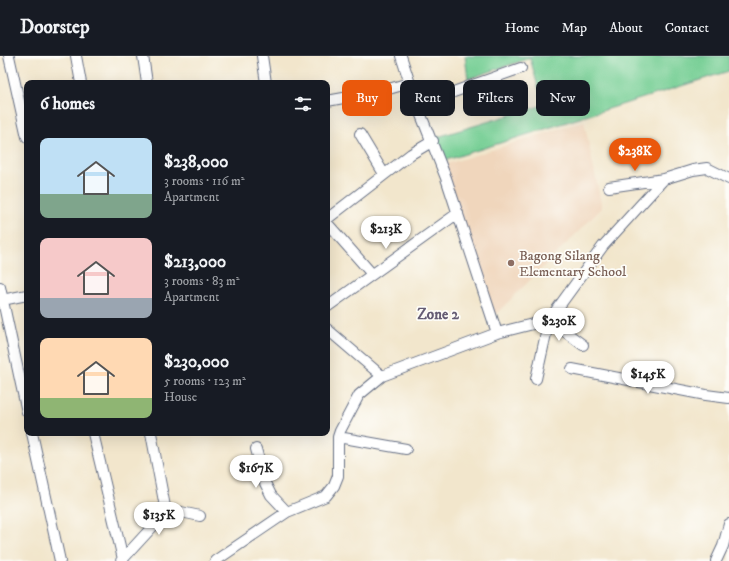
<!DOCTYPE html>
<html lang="en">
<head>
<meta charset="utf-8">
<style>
  :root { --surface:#171b24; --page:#242831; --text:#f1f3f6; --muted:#9ea1a6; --line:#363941; --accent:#ea580c }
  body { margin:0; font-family:"IM FELL DW Pica",serif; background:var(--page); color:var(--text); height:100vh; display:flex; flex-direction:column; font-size:15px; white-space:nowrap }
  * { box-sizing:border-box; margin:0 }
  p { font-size:13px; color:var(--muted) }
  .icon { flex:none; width:22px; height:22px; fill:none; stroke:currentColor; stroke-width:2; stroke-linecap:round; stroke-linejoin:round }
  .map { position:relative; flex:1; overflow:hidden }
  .details { position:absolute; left:24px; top:24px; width:306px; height:356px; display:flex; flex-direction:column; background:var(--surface); border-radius:8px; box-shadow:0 4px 16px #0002 }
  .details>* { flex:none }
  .hud { position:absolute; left:342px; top:24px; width:327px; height:36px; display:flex; gap:8px }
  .price { position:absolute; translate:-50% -34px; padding:0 9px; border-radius:14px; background:#fff; color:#222; font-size:13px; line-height:26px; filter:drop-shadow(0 1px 2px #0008) }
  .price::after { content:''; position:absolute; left:50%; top:24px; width:12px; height:9px; margin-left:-6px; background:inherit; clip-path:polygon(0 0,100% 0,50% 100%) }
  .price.on { background:var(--accent); color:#fff }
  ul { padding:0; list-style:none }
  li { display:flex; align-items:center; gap:12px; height:100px; padding:0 16px }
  li span { display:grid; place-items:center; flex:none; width:112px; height:80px; border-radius:8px; color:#555 }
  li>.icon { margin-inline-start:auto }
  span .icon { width:48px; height:48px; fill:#fffc; stroke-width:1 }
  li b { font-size:17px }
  h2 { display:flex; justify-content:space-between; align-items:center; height:48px; padding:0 16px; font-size:17px }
  .pill { padding:0 14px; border-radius:8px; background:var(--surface); box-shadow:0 4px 16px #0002; font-size:14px; line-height:36px }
  .pill.on { background:var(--accent); color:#fff }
  header { display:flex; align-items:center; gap:24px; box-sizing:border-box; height:56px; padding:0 20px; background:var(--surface); border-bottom:1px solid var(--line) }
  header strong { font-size:19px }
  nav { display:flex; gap:22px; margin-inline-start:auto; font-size:14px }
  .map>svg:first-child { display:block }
</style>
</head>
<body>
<header>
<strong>Doorstep</strong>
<nav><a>Home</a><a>Map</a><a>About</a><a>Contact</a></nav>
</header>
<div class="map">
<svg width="729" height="505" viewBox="0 0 729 505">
  <rect width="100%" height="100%" fill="#fdfcf7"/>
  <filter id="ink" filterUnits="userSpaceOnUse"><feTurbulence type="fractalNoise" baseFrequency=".025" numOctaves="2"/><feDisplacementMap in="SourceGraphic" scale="8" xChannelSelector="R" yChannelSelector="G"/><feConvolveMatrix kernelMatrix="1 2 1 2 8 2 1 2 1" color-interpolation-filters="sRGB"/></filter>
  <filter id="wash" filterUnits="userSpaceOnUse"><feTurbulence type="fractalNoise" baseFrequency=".012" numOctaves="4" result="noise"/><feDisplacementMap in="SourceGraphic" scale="16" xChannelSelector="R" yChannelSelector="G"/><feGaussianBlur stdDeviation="0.9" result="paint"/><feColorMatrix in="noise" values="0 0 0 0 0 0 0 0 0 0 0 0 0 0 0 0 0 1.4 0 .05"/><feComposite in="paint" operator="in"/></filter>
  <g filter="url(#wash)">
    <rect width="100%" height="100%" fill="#f2e6cc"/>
    <!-- built -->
    <path fill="#f0d6bc" d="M584,65L602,152L493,261L444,109Z"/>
    <!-- green -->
    <path fill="#77cf95" stroke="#497f7a" d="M465,0H729V15L443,105L434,82L543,49L530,2L468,23Z"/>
  </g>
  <g filter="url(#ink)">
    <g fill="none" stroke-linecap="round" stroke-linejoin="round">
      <defs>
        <path id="minor" d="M9,0L27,81
          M76,0L81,27
          M143,0L147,27
          M262,0L266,27
          M401,0L417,49L446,122L497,277
          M327,45L382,35L409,27
          M417,49L521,12
          M360,78L384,118
          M609,131L664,123
          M327,163L411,98L433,85
          M327,167L372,218
          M0,231L27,356
          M2,244L27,239
          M327,251L458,157
          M327,273L382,320
          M572,313L706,339L729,342
          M536,323L549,264L583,289
          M32,377L60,505
          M93,377L123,503
          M151,377L166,456
          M338,381L406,393
          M256,393L265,427L271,439L287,456
          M121,505L166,456H181L200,460
          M215,505L287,456L326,440L334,430L338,420V381L340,375L359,339L382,320L497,277L549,264L603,190L664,123L693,114L707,112L729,123
          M716,505L723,490L729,468"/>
      </defs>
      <!-- minor casing -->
      <use href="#minor" stroke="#666f84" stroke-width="12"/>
      <!-- minor -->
      <use href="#minor" stroke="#fff" stroke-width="10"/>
    </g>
  </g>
  <!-- markers -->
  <circle fill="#8d6e63" stroke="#fdfcf7" stroke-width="1.5" cx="511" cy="207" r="4"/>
  <g text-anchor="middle" stroke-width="3.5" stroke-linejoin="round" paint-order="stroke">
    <!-- education labels -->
    <g font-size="14" fill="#785e54" stroke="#fdfcf7" text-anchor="start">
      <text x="519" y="204">Bagong Silang<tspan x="519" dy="16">Elementary School</tspan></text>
    </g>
    <!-- neighbourhood labels -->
    <g font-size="15" font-weight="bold" fill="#655c74" stroke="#fdfcf7">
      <text x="438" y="263">Zone 2</text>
    </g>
  </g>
</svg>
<b class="price on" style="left:635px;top:116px">$238K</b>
<b class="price" style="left:386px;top:194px">$213K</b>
<b class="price" style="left:559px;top:286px">$230K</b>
<b class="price" style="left:648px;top:339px">$145K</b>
<b class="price" style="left:256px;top:433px">$167K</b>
<b class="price" style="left:159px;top:480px">$135K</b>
<div class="hud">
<a class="pill on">Buy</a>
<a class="pill">Rent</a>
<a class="pill">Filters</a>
<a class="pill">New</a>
</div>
<section class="details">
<h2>6 homes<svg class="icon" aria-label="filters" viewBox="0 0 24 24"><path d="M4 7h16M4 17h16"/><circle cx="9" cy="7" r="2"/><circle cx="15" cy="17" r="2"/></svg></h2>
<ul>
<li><span style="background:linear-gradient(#bfe0f5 70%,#7fa58c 0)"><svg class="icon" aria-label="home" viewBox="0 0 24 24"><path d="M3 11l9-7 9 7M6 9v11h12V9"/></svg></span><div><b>$238,000</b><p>3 rooms · 116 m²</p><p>Apartment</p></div></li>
<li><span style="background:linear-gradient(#f6c9c9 75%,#9aa5b1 0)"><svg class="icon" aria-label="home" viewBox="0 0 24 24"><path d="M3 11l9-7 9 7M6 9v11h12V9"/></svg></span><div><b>$213,000</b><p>3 rooms · 83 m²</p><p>Apartment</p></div></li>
<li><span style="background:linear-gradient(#ffd9b3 75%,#8fb573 0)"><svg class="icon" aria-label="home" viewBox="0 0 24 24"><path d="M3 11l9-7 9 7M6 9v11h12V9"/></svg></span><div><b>$230,000</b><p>5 rooms · 123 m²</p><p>House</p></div></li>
</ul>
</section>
</div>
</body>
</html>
